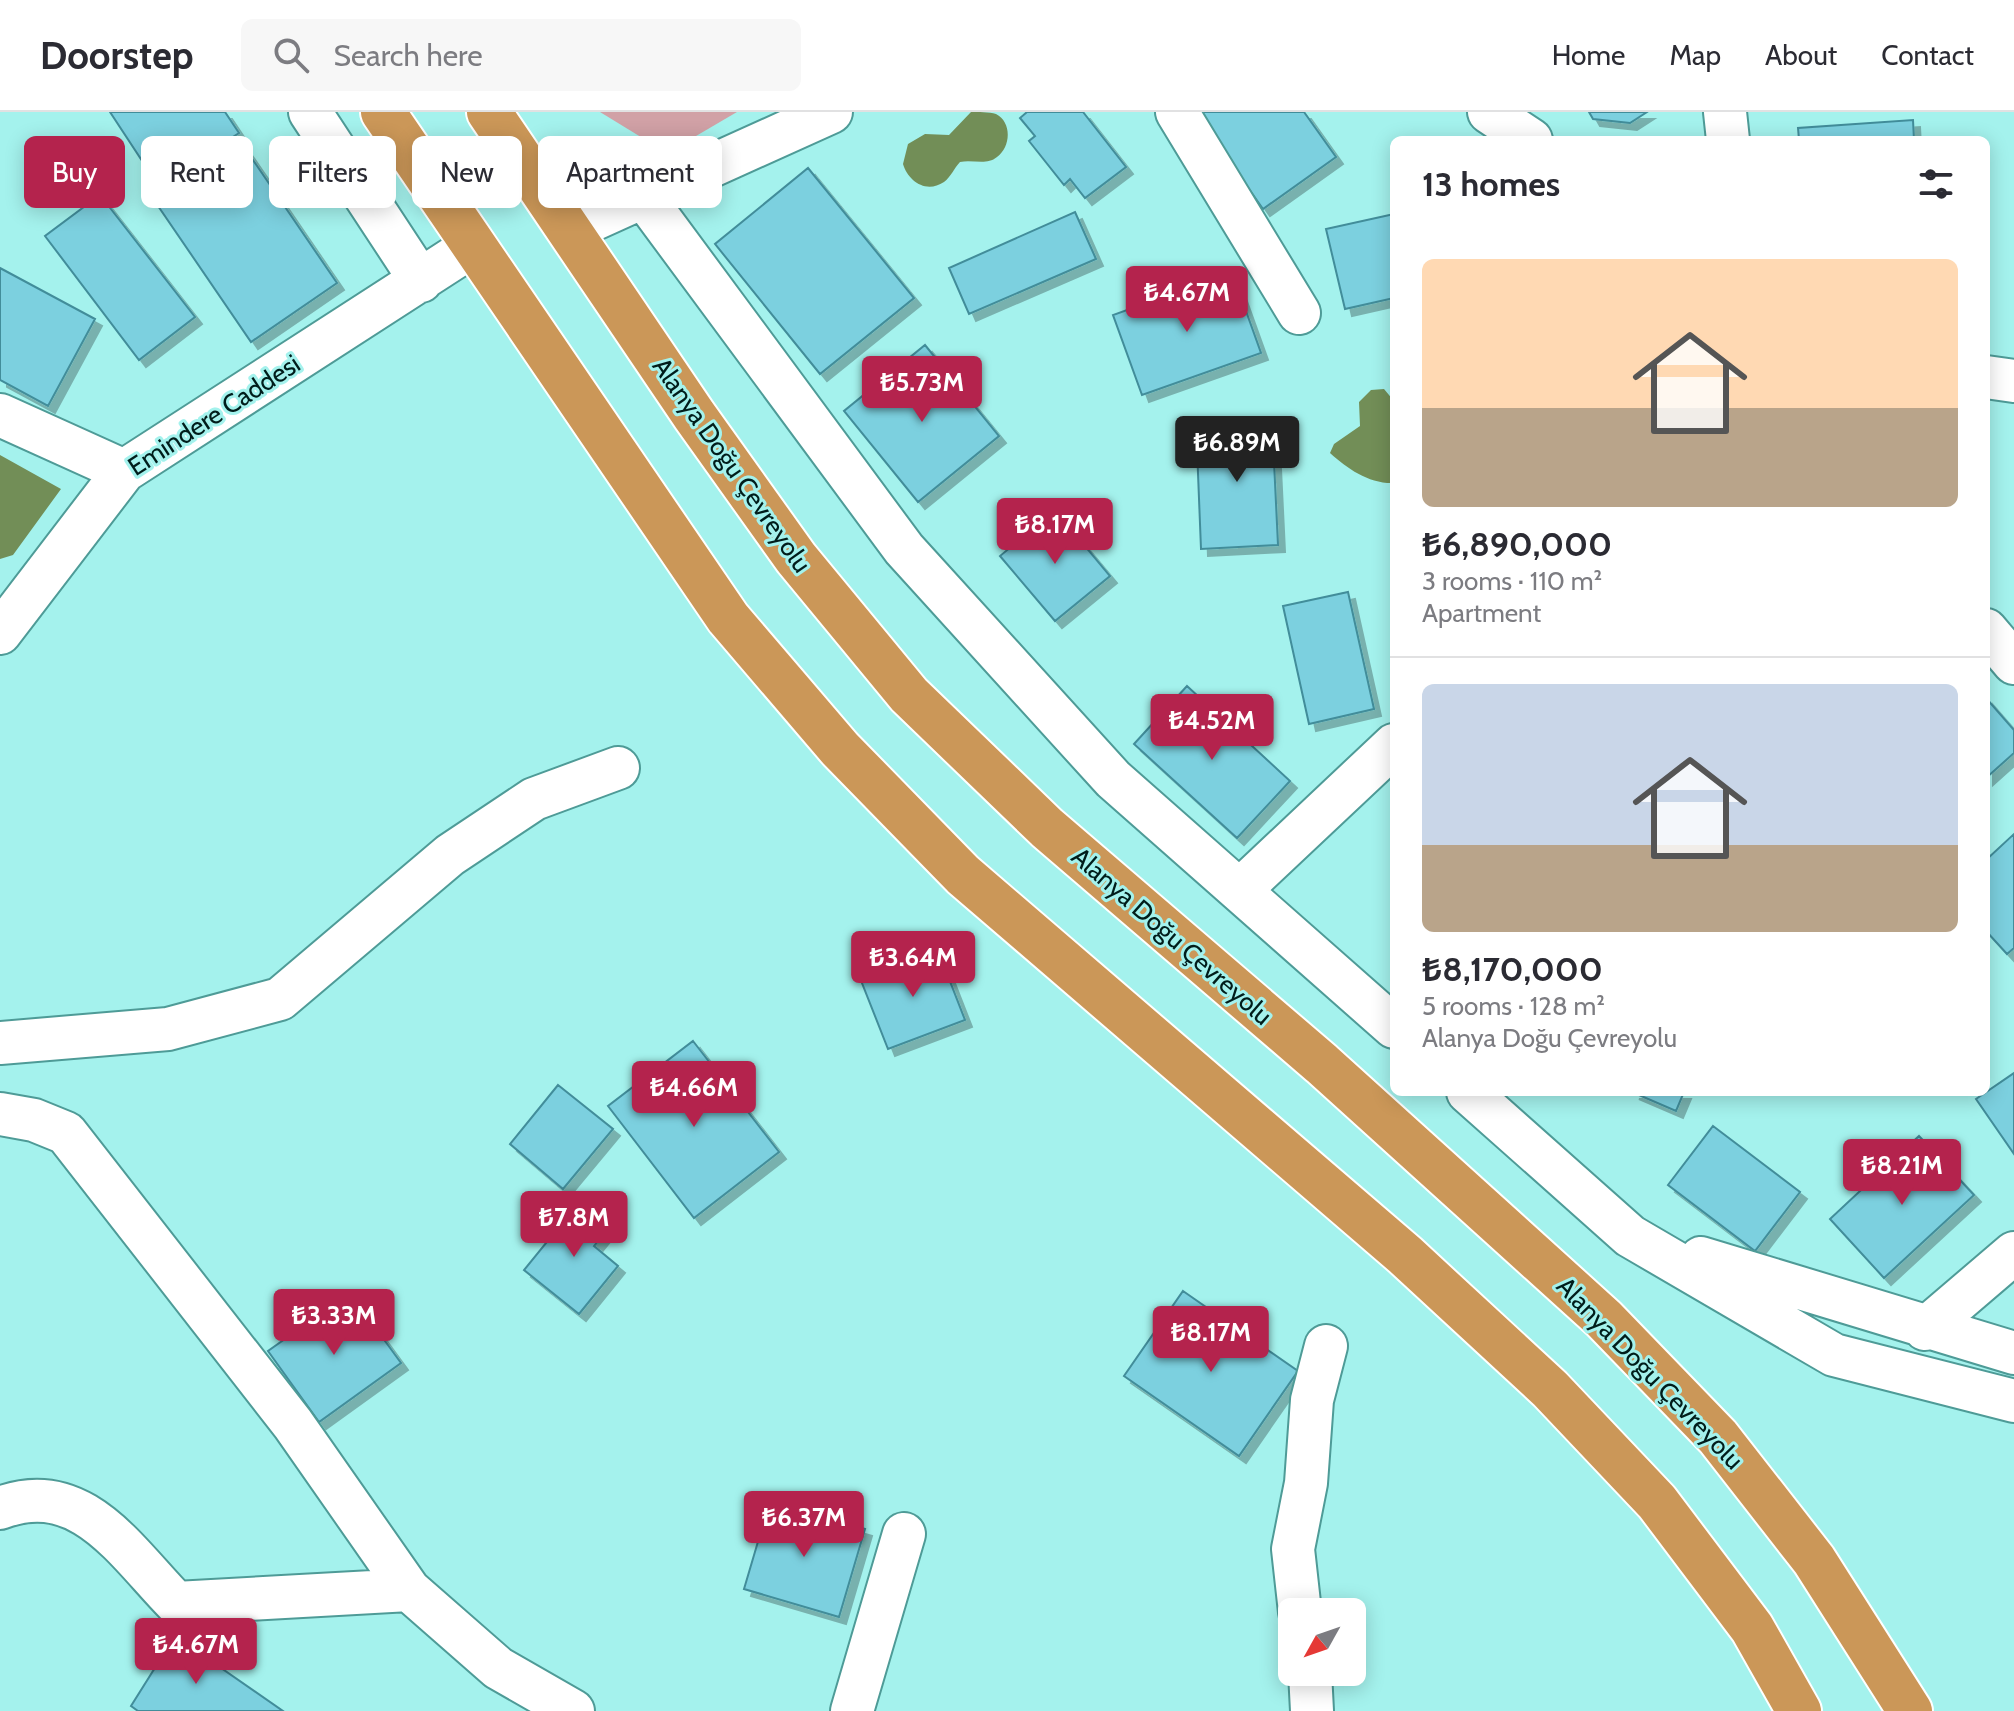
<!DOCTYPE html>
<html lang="en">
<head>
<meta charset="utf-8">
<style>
  :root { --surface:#fff; --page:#f7f7f7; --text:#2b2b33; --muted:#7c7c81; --line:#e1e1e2; --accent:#b4234d }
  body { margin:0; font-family:Cabin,sans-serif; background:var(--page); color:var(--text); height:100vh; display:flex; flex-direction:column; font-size:30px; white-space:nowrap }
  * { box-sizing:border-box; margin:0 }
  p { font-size:26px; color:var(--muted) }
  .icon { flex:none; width:44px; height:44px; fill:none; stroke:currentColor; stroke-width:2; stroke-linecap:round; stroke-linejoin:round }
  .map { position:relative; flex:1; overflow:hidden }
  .sheet { position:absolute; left:1390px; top:24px; width:600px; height:960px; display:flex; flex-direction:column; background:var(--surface); border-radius:12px; box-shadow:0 4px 20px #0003 }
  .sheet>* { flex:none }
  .banner { position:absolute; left:24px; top:24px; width:760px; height:72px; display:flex; gap:16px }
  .needle { width:52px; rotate:230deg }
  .controls { position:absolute; left:1278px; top:1486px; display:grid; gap:16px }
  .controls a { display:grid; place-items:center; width:88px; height:88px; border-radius:12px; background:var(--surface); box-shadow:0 4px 20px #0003; font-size:40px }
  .price { position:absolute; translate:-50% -68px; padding:0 18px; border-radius:8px; background:var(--accent); color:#fff; font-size:26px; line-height:52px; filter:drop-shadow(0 2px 4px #0008) }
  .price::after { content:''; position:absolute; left:50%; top:48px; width:24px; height:18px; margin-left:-12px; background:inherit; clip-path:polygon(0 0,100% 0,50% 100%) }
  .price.on { background:#222; color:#fff }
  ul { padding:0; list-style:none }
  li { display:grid; align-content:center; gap:16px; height:424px; padding:0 32px }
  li+li { border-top:2px solid var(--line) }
  li span { display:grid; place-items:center; height:248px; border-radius:12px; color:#555 }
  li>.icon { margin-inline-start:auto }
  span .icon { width:144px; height:144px; fill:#fffc; stroke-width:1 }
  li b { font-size:34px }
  h2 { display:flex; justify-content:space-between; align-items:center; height:96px; padding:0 32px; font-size:34px }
  .pill { padding:0 28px; border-radius:12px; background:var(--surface); box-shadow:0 4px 20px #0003; font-size:28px; line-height:72px }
  .pill.on { background:var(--accent); color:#fff }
  header { display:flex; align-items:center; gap:48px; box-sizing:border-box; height:112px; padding:0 40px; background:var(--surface); border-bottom:2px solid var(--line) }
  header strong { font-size:38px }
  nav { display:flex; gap:44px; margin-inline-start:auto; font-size:28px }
  .search { width:560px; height:72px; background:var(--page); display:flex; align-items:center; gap:20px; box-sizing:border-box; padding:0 28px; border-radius:12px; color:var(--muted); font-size:30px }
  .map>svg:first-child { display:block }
</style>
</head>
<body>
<header>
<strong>Doorstep</strong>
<div class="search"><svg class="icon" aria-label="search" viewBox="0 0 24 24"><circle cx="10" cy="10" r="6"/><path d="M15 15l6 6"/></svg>Search here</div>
<nav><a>Home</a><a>Map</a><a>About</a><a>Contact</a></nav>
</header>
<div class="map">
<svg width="2014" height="1599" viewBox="0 0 2014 1599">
  <defs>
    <filter id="shadow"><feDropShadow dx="7" dy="7" stdDeviation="0" flood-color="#0004"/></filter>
  </defs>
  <rect width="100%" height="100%" fill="#a4f2ed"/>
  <!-- green -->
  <path fill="#d1a1a6" d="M600,0H737L667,41Z"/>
  <!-- water -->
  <path fill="#728e57" d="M971,0C978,0 989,0 996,2C1012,10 1011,35 997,45C986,54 973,47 960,50C954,56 951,65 944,70C926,82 908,69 903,52L908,32L925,22L949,23Z
    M1384,277L1394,289V371C1369,372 1348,357 1330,341L1334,332L1360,314L1359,290L1371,278Z
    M0,343L61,377L13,443L0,447Z"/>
  <!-- building -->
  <path fill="#7bd0df" stroke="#428d9a" stroke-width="2" filter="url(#shadow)" d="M110,0H225L239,21L158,73Z
    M1027,0H1083L1126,55L1085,86L1070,67L1064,73L1029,29L1035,24L1020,6Z
    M1195,0H1304L1336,45L1263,97Z
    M1589,0H1647L1630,11L1593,7Z
    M1913,8L1914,28H1799L1798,16Z
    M242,32L337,171L251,230L156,91Z
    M808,56L914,186L820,262L715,132Z
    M100,83L195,205L139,248L45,124Z
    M1075,100L1096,147L969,202L949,156Z
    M1394,102V186L1345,197L1326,117Z
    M0,156L95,207L48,294L0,268Z
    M1232,160L1261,241L1142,283L1113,203Z
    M925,233L999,324L918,390L844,299Z
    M1272,308L1278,433L1201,437L1196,311Z
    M1055,398L1110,464L1055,509L1000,444Z
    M1348,480L1374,597L1309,612L1283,494Z
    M1187,574L1290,669L1237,726L1134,632Z
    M1986,586L2014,618V641L1986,666Z
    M2014,722V836L2007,842L1986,819V748Z
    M937,836L965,908L888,937L860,866Z
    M693,929L779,1040L694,1106L608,994Z
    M2014,961V1042L1976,987Z
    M558,973L613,1017L563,1077L510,1032Z
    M1632,980H1684L1676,999Z
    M1713,1014L1800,1080L1755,1139L1668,1073Z
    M1919,1024L1974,1083L1884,1166L1830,1107Z
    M581,1088L612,1112L594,1134L618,1154L579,1202L524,1158Z
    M1183,1179L1298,1259L1239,1344L1124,1264Z
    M350,1181L401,1251L319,1310L268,1239Z
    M770,1389L865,1417L839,1505L744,1477Z
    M175,1524L283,1599H138L131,1594Z"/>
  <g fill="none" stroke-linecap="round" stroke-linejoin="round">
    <defs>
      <path id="minor" d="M310,0L421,169
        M1177,0L1299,201
        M1489,0L1531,28
        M1725,0L1728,28
        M643,84L904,437L1113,667L1394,915
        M570,118L831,0
        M1986,265L2014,269
        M0,303L124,359
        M1986,518L2014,551
        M0,521L124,359L474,133
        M1240,778L1394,633
        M0,931L168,917L280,887L450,743L534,687L618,656
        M1468,980L1630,1124L1834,1243L2014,1289
        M0,1002L34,1008L66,1021L293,1312L409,1478L498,1556L573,1599
        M1701,1146L2014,1241
        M1925,1217L2014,1141
        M0,1396C81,1365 125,1439 176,1491L409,1478
        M1300,1500L1293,1437L1306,1371L1312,1288L1326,1234
        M1310,1560L1312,1599
        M852,1599L904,1422"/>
      <path id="highway" d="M383,0L728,506L840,637L963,763L1405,1143L1550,1277L1657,1390L1752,1516L1799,1599
        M489,0L694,303L796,446L909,583L1047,716L1322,952L1604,1207L1718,1325L1814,1448L1910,1599"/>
    </defs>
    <!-- minor casing -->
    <use href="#minor" stroke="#4e9b97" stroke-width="46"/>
    <!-- highway casing -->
    <use href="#highway" stroke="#fff" stroke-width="48"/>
    <!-- minor -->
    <use href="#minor" stroke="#fff" stroke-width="42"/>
    <!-- highway -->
    <use href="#highway" stroke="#cb9758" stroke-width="44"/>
  </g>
  <g text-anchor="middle" stroke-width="6" stroke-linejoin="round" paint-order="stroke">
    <!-- street labels -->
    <g font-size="26" fill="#001d1b" stroke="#a4f2ed">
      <text transform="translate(214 303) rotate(-33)" y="9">Emindere Caddesi</text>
      <text transform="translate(732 353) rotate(55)" y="9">Alanya Doğu Çevreyolu</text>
      <text transform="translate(1172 824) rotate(41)" y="9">Alanya Doğu Çevreyolu</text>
      <text transform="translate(1650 1261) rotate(46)" y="9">Alanya Doğu Çevreyolu</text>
    </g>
  </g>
</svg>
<div class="controls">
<a><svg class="needle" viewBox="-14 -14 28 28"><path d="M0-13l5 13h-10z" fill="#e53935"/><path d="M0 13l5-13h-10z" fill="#7c7c81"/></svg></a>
</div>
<b class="price" style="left:1187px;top:222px">₺4.67M</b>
<b class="price" style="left:922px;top:312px">₺5.73M</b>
<b class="price on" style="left:1237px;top:372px">₺6.89M</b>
<b class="price" style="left:1055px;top:454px">₺8.17M</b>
<b class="price" style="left:1212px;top:650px">₺4.52M</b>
<b class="price" style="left:913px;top:887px">₺3.64M</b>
<b class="price" style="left:694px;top:1017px">₺4.66M</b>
<b class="price" style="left:1902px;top:1095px">₺8.21M</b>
<b class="price" style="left:574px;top:1147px">₺7.8M</b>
<b class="price" style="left:334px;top:1245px">₺3.33M</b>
<b class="price" style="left:1211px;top:1262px">₺8.17M</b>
<b class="price" style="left:804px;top:1447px">₺6.37M</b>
<b class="price" style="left:196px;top:1574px">₺4.67M</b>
<div class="banner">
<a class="pill on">Buy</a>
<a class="pill">Rent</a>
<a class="pill">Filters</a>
<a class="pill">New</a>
<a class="pill">Apartment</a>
</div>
<section class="sheet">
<h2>13 homes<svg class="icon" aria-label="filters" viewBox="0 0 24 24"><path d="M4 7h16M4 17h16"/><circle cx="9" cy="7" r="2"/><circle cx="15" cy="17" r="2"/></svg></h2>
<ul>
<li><span style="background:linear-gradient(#ffd9b3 60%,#b9a48a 0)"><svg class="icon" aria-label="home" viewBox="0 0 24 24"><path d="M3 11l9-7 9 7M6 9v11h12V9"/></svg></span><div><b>₺6,890,000</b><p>3 rooms · 110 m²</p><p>Apartment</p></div></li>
<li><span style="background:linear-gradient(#c9d6e8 65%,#b9a48a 0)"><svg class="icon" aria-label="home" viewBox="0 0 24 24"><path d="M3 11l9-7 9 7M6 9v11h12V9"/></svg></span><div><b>₺8,170,000</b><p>5 rooms · 128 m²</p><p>Alanya Doğu Çevreyolu</p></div></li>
</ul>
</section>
</div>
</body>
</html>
